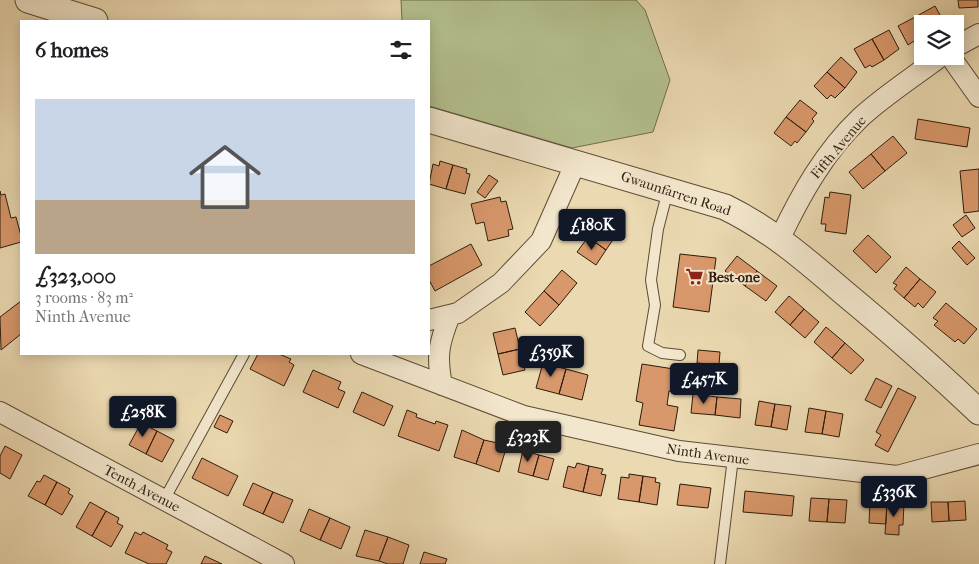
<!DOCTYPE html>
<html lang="en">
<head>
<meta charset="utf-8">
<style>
  :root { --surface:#fff; --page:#f6f6f6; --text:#202124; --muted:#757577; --accent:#111827 }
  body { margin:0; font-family:"IM FELL French Canon",serif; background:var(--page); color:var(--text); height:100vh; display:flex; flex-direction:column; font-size:19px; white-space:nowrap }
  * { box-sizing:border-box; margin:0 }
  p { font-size:16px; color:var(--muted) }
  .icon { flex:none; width:28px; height:28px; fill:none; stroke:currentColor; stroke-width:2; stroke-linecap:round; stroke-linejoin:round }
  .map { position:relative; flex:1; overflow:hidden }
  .sheet { position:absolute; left:20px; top:20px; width:410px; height:335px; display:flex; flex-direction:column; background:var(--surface); border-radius:0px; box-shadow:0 2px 12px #0003 }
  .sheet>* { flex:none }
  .controls { position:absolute; left:914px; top:15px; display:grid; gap:10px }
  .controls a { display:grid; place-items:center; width:50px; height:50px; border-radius:0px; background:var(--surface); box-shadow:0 2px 12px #0003; font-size:25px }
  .price { position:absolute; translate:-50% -42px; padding:0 11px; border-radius:5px; background:var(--accent); color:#fff; font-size:16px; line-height:32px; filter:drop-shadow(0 1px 2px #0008) }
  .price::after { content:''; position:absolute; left:50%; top:30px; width:15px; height:11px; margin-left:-8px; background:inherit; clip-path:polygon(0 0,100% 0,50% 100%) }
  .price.current { background:#222; color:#fff }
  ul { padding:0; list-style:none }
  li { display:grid; align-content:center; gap:10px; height:265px; padding:0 15px }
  li span { display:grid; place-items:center; height:155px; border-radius:0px; color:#555 }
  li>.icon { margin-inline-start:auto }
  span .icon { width:90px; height:90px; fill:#fffc; stroke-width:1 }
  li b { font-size:21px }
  h2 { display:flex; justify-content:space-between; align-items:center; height:60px; padding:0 15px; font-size:21px }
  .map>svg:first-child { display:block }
</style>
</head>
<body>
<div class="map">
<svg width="979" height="564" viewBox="0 0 979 564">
  <rect width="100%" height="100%" fill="#ebd9b1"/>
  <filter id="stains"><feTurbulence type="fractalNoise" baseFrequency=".004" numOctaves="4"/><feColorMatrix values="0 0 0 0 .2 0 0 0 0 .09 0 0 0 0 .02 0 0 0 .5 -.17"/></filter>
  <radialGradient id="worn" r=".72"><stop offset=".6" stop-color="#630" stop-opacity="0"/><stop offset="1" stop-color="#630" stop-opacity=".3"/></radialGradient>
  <!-- green -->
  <path fill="#b4c08e" stroke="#706e4d" d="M401,0H636L645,10L670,80L653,132L572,148L429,106V21H402Z"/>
  <!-- building -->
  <path fill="#d9986b" stroke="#2d1c0c" d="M958,0H978V7L959,8Z
    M935,6L945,24H922V27L917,16Z
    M917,16L922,27V40L915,44L914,41L908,45L898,26Z
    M889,30L899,49L884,60L872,39Z
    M872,39L884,60L872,67L870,65L865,68L854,49Z
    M841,57L857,72L845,88L827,72Z
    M827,72L845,88L835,98L831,95L827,99L814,86Z
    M800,100L817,113L812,119L814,121L806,132L786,117Z
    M786,117L806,132L797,143L795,141L791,146L774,133Z
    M918,119L970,128L967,147L915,139Z
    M893,136L907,153L885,171L871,154Z
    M871,154L885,171L863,189L849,172Z
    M440,161L453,165L446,189L429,184L433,164L439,166Z
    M453,165L467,169L466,173L470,174L465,194L446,189Z
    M979,169V211L964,213L960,171Z
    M489,175L498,181L485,198L477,192Z
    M0,191L1,195L5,194L11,218L16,217L21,236V242L0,248Z
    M830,192L851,195L846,234L825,231L826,224H821L825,197L829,198Z
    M500,197L501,202L506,201L513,229L508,230L509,236L488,241L484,222L476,224L471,204Z
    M966,215L975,228L962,237L953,225Z
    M598,222L616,235L606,250L588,237Z
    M868,235L891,257L876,273L853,251Z
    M588,237L606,250L596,265L577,252Z
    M959,241L975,258L967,265L952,248Z
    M471,244L482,265L435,291L429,280V266Z
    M680,254L716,258L709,312L673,307Z
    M737,256L757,271L745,286L725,271Z
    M906,267L920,279L904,298L894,289L897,285L893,283Z
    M562,270L577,283L559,305L544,291Z
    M757,271L777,286L766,301L745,286Z
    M920,279L936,292L923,308L918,303L915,307L904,298Z
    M544,291L559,305L540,326L525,312Z
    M789,296L804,309L790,325L775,312Z
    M21,301V334L1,350L0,317Z
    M946,303L977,329L964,344L958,339L955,342L934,325L938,321L933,318Z
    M804,309L819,322L805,338L790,325Z
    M826,327L845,343L832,358L814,342Z
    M515,328L520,349L498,354L493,333Z
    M845,343L864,360L851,374L832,358Z
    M520,349L525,370L503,375L498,354Z
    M698,350L720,352L719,365L697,363Z
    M258,354H279L291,359L289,362L294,365L284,386L250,369Z
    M543,363L566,369L559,394L536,388Z
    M642,364L680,370L676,392L669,391L667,405L678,407L674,431L639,425L643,403L636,401Z
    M566,369L588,375L582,400L559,394Z
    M313,370L341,382L338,389L345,392L338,408L303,392Z
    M876,378L892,386L881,408L865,400Z
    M898,388L916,397L888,452L875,445L881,435L876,432Z
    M362,392L393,406L384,426L353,412Z
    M693,394L717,397L715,415L691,413Z
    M717,397L741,399L740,418L715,415Z
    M759,401L775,404L771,427L755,425Z
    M775,404L791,406L787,430L771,427Z
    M809,408L826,411L822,434L805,432Z
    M407,410L417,414L416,417L435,424L436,421L448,425L439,451L398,436Z
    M826,411L843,414L839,437L822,434Z
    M220,415L233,421L227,433L214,427Z
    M141,423L157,431L146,454L129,445Z
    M462,430L484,440L476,464L454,457Z
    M157,431L174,440L162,462L146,454Z
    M484,440L507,445L499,472L476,464Z
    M5,446L22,455L10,479L0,473V456Z
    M523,450L539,455L533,476L518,472Z
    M539,455L554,459L548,480L533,476Z
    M202,458L238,476L228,496L192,478Z
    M577,463L589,466L583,492L563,487L568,466L575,468Z
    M589,466L603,469L601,474L606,475L601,496L583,492Z
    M629,474L643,476L639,502L618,499L621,477L629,478Z
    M44,475L57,482L45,505L28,496L37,481L40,482Z
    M643,476L656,478L655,482L660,483L657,505L639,502Z
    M57,482L70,489L68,493L73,496L62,515L45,505Z
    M253,483L273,492L263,514L243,505Z
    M680,484L711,488L708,508L677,505Z
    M745,491L794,496L792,516L743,512Z
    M273,492L293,500L283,523L263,514Z
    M811,498L829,499L827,522L809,521Z
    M829,499L847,500L845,523L827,522Z
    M965,501L966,520L949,521L948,502Z
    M90,502L106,511L92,536L76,527Z
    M870,502H887L886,524L869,523Z
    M887,502L904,503L903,525H899V535L885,534Z
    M931,502H948L949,521L932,522Z
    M309,509L330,518L320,540L300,531Z
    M106,511L119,518L117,523L123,526L111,547L92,536Z
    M330,518L350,527L341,549L320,540Z
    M365,530L388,537L379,561L356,556Z
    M135,532L141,535L143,532L168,545L166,549L172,552L166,564H149L125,553Z
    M388,537L409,545L403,564H388L379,561Z
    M424,552L447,559L445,564H420Z
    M205,556L222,564H201Z"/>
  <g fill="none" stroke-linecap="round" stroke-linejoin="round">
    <defs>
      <path id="service" d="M668,190L658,229L651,280L655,305L648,346L662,353L680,355
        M164,500L244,354
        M720,564L733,458"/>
      <path id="minor" d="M955,47L979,34
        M950,56L979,97
        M780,238C801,194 825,151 861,117C885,95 915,76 941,56
        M429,320L458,313L501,283L541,241L576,162
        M361,354L524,416L679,451L897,476L979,454
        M442,385C436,355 439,343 450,315
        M0,412L284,564"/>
      <path id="tertiary" d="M28,0L95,21
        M429,120L725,207C770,229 805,259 842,291C889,330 935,370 979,412"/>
    </defs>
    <!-- service casing -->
    <use href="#service" stroke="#5c4b35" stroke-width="12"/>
    <!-- minor casing -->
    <use href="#minor" stroke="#5c4b35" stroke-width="22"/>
    <!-- tertiary casing -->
    <use href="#tertiary" stroke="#5c4b35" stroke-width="27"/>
    <!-- service -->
    <use href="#service" stroke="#f2e6cc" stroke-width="10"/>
    <!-- minor -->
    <use href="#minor" stroke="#f2e6cc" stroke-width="20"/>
    <!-- tertiary -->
    <use href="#tertiary" stroke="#f2e6cc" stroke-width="25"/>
  </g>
  <!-- icons -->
  <defs>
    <symbol id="supermarket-bare" viewBox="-9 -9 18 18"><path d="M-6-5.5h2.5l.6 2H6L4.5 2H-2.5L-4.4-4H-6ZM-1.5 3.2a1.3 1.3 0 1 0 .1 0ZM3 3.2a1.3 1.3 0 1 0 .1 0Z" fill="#8f2418" stroke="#f2e6cc" stroke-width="2.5" paint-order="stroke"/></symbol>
  </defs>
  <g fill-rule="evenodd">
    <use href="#supermarket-bare" x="682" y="264" width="25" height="25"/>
  </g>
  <g text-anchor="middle" stroke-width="4.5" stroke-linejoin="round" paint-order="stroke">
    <!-- street labels -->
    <g font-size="14" fill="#2d1c0c" stroke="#f2e6cc">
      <text transform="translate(838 147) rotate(-50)" y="5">Fifth Avenue</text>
      <text transform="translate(676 193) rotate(18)" y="5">Gwaunfarren Road</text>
      <text transform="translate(708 454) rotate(8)" y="5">Ninth Avenue</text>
      <text transform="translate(142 488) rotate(28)" y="5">Tenth Avenue</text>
    </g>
    <!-- poi labels -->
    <g font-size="14" font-weight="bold" fill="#2d1c0c" stroke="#f2e6cc" text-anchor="start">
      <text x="708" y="282">Best-one</text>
    </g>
  </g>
  <rect width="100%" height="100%" filter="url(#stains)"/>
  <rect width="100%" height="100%" fill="url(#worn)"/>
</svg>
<div class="controls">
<a><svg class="icon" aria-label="layers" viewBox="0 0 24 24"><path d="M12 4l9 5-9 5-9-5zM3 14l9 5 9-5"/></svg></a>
</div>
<b class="price" style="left:592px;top:251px">£180K</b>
<b class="price" style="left:551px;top:378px">£359K</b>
<b class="price" style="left:704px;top:405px">£457K</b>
<b class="price" style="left:143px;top:438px">£258K</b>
<b class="price current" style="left:528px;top:463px">£323K</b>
<b class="price" style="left:894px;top:518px">£336K</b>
<section class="sheet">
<h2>6 homes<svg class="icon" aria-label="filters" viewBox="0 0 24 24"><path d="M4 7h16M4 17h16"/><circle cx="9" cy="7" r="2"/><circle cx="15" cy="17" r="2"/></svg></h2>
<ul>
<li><span style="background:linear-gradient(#c9d6e8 65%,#b9a48a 0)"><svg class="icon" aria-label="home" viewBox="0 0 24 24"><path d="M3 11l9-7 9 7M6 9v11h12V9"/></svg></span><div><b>£323,000</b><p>3 rooms · 83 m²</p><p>Ninth Avenue</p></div></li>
</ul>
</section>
</div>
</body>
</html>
